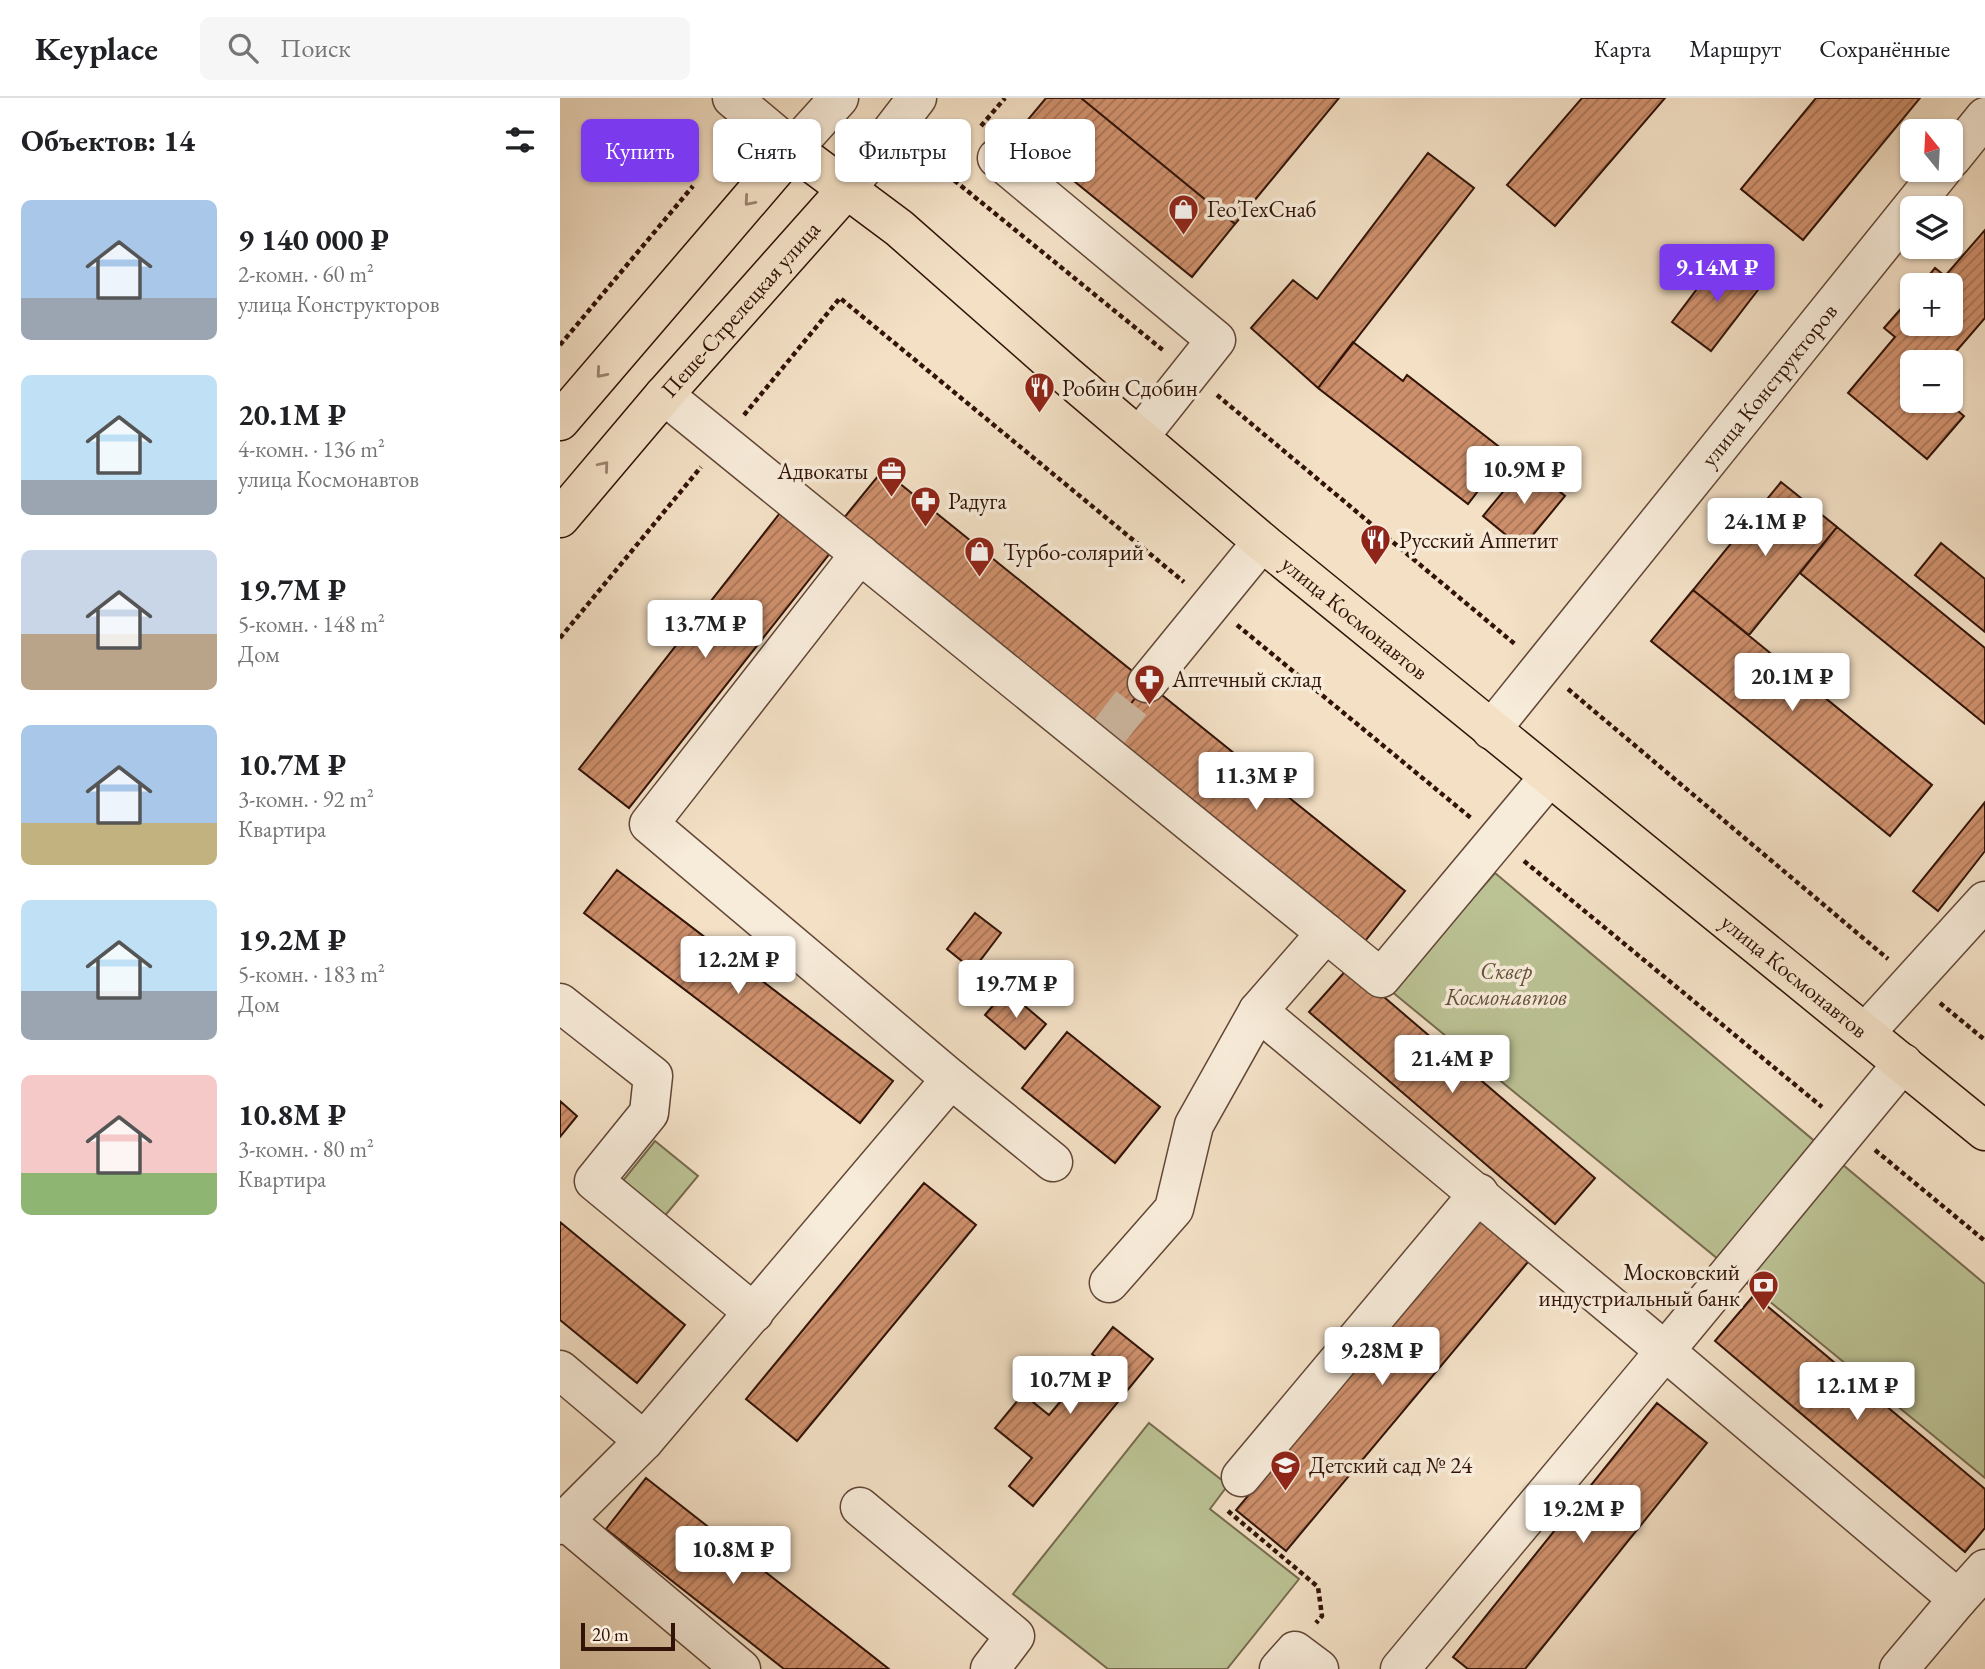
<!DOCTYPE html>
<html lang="ru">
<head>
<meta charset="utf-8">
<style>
  :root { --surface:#fff; --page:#f6f6f6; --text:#202124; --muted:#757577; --line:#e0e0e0; --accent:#7c3aed }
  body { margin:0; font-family:"EB Garamond",serif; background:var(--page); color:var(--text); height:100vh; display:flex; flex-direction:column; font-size:26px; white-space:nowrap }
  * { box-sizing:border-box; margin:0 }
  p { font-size:23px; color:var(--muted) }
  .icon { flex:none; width:38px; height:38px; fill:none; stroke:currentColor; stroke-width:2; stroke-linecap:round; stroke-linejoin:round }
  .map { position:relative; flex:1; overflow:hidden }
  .sheet { display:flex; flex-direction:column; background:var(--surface); width:560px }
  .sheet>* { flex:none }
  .hud { position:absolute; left:21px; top:21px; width:665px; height:63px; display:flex; gap:14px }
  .needle { width:46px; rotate:342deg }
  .tools { position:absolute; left:1340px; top:21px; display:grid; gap:14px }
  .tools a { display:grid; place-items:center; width:63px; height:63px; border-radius:10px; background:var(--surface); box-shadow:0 2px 5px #0004; font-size:35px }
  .scale { position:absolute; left:21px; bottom:18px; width:94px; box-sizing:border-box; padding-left:7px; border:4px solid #321308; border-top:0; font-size:19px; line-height:24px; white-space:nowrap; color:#321308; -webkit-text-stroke:5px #f7ebd9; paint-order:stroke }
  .price { position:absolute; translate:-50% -60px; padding:0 16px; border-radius:7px; background:#fff; color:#222; font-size:23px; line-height:46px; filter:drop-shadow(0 2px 4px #0008) }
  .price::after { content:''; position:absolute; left:50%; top:42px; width:21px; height:16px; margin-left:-10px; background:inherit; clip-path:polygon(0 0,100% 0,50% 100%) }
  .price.active { background:var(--accent); color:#fff }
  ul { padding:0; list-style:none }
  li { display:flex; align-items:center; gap:21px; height:175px; padding:0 21px }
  li span { display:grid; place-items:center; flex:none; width:196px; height:140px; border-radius:10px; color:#555 }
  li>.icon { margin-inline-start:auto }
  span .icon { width:84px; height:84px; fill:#fffc; stroke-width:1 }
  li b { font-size:30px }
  h2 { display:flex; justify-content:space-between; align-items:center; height:84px; padding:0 21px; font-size:30px }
  .chip { padding:0 24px; border-radius:10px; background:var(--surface); box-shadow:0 2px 5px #0004; font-size:24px; line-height:63px }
  .chip.active { background:var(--accent); color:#fff }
  header { display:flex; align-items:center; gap:42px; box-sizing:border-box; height:98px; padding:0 35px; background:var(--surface); border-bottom:2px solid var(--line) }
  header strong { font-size:33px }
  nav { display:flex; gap:38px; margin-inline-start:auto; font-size:24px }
  .search { width:490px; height:63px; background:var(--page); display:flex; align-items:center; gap:18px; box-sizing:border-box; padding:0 24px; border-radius:10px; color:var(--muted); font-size:26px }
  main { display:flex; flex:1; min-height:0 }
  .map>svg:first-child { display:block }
</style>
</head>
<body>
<header>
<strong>Keyplace</strong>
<div class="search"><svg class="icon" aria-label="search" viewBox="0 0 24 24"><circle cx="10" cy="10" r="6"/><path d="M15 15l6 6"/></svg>Поиск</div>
<nav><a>Карта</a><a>Маршрут</a><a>Сохранённые</a></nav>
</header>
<main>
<section class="sheet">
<h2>Объектов: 14<svg class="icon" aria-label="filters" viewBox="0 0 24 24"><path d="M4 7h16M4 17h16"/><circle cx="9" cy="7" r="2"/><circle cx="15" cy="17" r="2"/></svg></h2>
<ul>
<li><span style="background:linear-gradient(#a9c7e8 70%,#9aa5b1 0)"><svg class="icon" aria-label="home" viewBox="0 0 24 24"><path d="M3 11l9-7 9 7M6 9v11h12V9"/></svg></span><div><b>9 140 000 ₽</b><p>2-комн. · 60 m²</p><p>улица Конструкторов</p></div></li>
<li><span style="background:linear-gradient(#bfe0f5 75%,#9aa5b1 0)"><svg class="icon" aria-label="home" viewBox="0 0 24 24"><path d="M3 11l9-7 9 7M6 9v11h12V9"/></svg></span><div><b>20.1M ₽</b><p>4-комн. · 136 m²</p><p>улица Космонавтов</p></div></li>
<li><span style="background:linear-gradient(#c9d6e8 60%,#b9a48a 0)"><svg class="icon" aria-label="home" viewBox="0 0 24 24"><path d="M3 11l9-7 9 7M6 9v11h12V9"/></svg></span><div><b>19.7M ₽</b><p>5-комн. · 148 m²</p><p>Дом</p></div></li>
<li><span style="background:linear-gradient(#a9c7e8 70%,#c2b280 0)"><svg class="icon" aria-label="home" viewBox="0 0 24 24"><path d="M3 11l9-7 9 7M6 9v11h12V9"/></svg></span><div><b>10.7M ₽</b><p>3-комн. · 92 m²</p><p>Квартира</p></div></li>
<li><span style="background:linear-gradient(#bfe0f5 65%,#9aa5b1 0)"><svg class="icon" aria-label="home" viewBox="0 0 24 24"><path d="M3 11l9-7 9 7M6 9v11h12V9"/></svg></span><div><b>19.2M ₽</b><p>5-комн. · 183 m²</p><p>Дом</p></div></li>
<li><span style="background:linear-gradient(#f6c9c9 70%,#8fb573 0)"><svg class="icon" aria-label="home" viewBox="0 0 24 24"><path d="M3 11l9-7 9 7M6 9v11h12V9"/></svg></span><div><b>10.8M ₽</b><p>3-комн. · 80 m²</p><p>Квартира</p></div></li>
</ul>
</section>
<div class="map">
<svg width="1425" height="1571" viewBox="0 0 1425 1571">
  <defs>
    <pattern id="building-hatch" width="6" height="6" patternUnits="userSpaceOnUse" patternTransform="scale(1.75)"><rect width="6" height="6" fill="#ce906c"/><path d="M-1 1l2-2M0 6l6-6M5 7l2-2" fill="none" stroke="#a87457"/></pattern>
  </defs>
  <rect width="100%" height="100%" fill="#f3e0c5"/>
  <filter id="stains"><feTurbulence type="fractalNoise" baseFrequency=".00286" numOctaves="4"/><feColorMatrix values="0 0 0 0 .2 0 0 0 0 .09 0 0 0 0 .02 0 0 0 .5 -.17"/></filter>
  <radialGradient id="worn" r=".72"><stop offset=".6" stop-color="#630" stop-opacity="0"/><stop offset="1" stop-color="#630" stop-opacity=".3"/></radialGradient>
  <!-- green -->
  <path fill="#bbc294" stroke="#766a4e" stroke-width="2" d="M935,775L1425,1186V1380L831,893Z
    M95,1043L138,1078L103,1120L61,1085Z
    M589,1325L668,1387L650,1411L739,1481L667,1571H548L453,1496Z"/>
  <!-- building -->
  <path fill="url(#building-hatch)" stroke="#321308" stroke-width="2" d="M486,0H521L675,126L632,179L456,36Z
    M521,0H779L675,126Z
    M1022,0H1105L995,128L947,87Z
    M1256,0H1360L1243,142L1181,91Z
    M868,55L914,90L758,290L691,230L733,182L757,201Z
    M1425,132V220L1387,264H1353V303H1386L1404,318L1367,361L1288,295L1335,239L1324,230L1353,197V226H1391V187H1361L1375,170L1385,178Z
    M1162,158L1201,188L1151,253L1112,224Z
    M793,244L843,283L847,277L947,355L908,406L758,290Z
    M966,366L1005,398L962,450L923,418Z
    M323,372L587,585L548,635L283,421Z
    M1221,384L1277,429L1189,537L1133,492Z
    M220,415L271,454L69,710L19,671Z
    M1277,429L1425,550V626L1240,475Z
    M1381,445L1425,481V534L1355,477Z
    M1133,492L1372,687L1330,738L1091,543Z
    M587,585L845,793L805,843L548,635Z
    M1425,704V753L1378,813L1353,793Z
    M57,772L333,983L300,1025L24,815Z
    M415,815L441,835L413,872L387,851Z
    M789,869L1035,1080L995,1126L749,914Z
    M446,892L486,926L465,951L425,917Z
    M507,934L600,1009L555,1065L462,990Z
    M0,1003L17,1018L0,1039Z
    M364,1085L416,1127L237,1343L186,1301Z
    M920,1123L968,1164L726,1453L676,1412Z
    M0,1124L125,1227L77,1285L0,1222Z
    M1194,1197L1425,1391V1430L1405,1454L1155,1243Z
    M553,1229L593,1261L473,1408L449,1388L472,1360L435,1330L463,1296L489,1317L516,1285L524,1292L545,1266L532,1256Z
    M1097,1305L1147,1345L965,1571H908L893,1559Z
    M86,1380L329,1571H224L46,1431Z"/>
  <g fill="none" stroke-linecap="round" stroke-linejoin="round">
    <!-- minor-tunnel -->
    <path stroke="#ccb79f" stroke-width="38" stroke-dasharray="38 19" stroke-linecap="butt" d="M548,635L587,585"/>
    <defs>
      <g id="minor">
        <path d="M172,0L233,51L279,0"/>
        <path d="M437,60L656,242L579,339"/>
        <path d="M1391,61L1425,19"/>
        <path d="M287,91L357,0"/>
        <path d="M104,297L766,835"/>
        <path d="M300,456L89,726L391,981L493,1064"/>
        <path d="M587,585L702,444"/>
        <path id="s1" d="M931,632L1382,72"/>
        <path d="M0,905L93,978L89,1015L34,1083L194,1215"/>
        <path d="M698,913L1105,1253L840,1571"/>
        <path d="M1306,934L1425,803"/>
        <path d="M549,1185L614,1111L634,1027L698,913L766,835L821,880L989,679"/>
        <path d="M0,1272L84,1343"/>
        <path d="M681,1379L919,1095"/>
        <path d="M300,1409L455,1538L430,1571"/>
        <path d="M5,1423L181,1571"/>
        <path d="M0,1427L84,1343L391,981"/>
        <path d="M1398,1501L1425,1471"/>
        <path d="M719,1571L735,1553L759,1571"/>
        <path d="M1339,1571L1398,1501L1105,1253L1343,965"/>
      </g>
      <g id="major">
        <path id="s2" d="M0,323L233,51L339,130L506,277L702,444L1425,1033"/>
        <path id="s3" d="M0,420L104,297L287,91"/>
      </g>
    </defs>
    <!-- minor casing -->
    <use href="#minor" stroke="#624637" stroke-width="41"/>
    <!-- major casing -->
    <use href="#major" stroke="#321308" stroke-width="41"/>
    <!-- path -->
    <path stroke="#321308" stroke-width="4.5" stroke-dasharray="5 3.5" stroke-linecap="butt" d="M421,28L445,0
      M402,51L384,74L604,253
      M0,247L133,88
      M657,297L956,547
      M184,317L280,200L624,484
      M677,527L911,720
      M0,540L141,369
      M1008,591L1328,861
      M964,763L1262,1009
      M1380,905L1425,942
      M1315,1052L1425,1143
      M668,1413L758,1489L762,1518L756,1525"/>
    <!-- minor -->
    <use href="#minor" stroke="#f7ebd9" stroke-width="38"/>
    <!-- major -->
    <use href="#major" stroke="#f3e0c5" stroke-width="38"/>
  </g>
  <!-- one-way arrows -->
  <defs><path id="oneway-chevron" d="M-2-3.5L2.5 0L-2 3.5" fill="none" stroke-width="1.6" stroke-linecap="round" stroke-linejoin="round" transform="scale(1.75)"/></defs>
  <g stroke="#9c8470">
    <use href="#oneway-chevron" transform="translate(189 103) rotate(131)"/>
    <use href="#oneway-chevron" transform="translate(41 275) rotate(131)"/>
    <use href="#oneway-chevron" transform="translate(44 368) rotate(-50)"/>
  </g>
  <!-- icons -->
  <defs>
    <symbol id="shop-pin" viewBox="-11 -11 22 30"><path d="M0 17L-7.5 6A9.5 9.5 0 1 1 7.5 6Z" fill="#8f2418" stroke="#f7ebd9"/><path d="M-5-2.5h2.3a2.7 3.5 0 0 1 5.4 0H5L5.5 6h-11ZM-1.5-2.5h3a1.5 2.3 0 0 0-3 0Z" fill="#fff"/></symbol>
    <symbol id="restaurant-pin" viewBox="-11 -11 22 30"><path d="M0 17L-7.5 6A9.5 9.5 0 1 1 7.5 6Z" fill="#8f2418" stroke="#f7ebd9"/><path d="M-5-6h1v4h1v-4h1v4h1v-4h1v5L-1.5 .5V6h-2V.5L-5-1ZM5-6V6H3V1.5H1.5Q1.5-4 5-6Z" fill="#fff"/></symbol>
    <symbol id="office-pin" viewBox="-11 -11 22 30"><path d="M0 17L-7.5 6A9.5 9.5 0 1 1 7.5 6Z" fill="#8f2418" stroke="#f7ebd9"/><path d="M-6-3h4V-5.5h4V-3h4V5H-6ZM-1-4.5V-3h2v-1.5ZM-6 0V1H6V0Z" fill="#fff"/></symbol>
    <symbol id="pharmacy-pin" viewBox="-11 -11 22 30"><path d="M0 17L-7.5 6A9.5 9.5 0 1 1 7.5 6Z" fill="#8f2418" stroke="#f7ebd9"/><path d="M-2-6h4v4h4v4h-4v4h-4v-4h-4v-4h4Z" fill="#fff"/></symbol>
    <symbol id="bank-pin" viewBox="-11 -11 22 30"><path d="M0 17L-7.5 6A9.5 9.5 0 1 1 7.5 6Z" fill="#8f2418" stroke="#f7ebd9"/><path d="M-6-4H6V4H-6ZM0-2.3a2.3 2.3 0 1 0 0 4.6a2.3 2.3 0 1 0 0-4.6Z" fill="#fff"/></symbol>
    <symbol id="school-pin" viewBox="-11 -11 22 30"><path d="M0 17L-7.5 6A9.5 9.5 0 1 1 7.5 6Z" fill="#8f2418" stroke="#f7ebd9"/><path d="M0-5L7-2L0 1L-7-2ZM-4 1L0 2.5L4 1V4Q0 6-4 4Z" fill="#fff"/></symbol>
  </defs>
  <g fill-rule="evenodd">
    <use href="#shop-pin" x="606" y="94" width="35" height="47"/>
    <use href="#restaurant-pin" x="462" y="272" width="35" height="47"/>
    <use href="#office-pin" x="314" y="356" width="35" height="47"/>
    <use href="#pharmacy-pin" x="348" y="386" width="35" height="47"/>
    <use href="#restaurant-pin" x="798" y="424" width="35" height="47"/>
    <use href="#shop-pin" x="402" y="436" width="35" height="47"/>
    <use href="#pharmacy-pin" x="572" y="564" width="35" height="47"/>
    <use href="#bank-pin" x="1186" y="1170" width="35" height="47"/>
    <use href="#school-pin" x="708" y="1350" width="35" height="47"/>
  </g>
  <g text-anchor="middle" stroke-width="7" stroke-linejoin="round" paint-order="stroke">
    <!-- poi labels -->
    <g font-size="23" fill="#321308" stroke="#f7ebd9" text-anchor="start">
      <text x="647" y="119">ГеоТехСнаб</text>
      <text x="502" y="298">Робин Сдобин</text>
      <text x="308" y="381" text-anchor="end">Адвокаты</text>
      <text x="388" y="411">Радуга</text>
      <text x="839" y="450">Русский Аппетит</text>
      <text x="443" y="462">Турбо-солярий</text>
      <text x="612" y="589">Аптечный склад</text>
      <text x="1180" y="1182" text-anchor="end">Московский<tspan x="1180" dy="26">индустриальный банк</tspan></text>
      <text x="749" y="1375">Детский сад № 24</text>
    </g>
    <!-- street labels -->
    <g font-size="23" fill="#321308" stroke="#f7ebd9">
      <text dy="8" stroke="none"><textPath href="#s3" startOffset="276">Пеше-Стрелецкая улица</textPath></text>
      <text dy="8" stroke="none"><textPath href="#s1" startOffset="443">улица Конструкторов</textPath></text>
      <text dy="8" stroke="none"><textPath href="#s2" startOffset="1090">улица Космонавтов</textPath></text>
      <text dy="8" stroke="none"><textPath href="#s2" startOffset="1657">улица Космонавтов</textPath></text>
    </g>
    <!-- park labels -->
    <g font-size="23" font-style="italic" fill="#625039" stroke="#f7ebd9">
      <text x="946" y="881">Сквер<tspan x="946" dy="26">Космонавтов</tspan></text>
    </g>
  </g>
  <rect width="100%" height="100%" filter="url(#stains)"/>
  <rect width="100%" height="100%" fill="url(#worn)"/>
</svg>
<div class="tools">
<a><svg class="needle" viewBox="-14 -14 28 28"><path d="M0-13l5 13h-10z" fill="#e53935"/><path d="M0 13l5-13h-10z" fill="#757577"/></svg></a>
<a><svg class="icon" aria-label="layers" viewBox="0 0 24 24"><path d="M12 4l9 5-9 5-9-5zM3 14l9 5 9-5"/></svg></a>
<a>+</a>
<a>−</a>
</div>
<div class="scale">20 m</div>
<b class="price active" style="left:1157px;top:206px">9.14M ₽</b>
<b class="price" style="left:964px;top:408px">10.9M ₽</b>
<b class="price" style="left:1205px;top:460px">24.1M ₽</b>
<b class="price" style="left:145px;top:562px">13.7M ₽</b>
<b class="price" style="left:1232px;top:615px">20.1M ₽</b>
<b class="price" style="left:696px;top:714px">11.3M ₽</b>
<b class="price" style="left:178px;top:898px">12.2M ₽</b>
<b class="price" style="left:456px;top:922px">19.7M ₽</b>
<b class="price" style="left:892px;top:997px">21.4M ₽</b>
<b class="price" style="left:822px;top:1289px">9.28M ₽</b>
<b class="price" style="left:510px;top:1318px">10.7M ₽</b>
<b class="price" style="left:1297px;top:1324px">12.1M ₽</b>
<b class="price" style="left:1023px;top:1447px">19.2M ₽</b>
<b class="price" style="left:173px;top:1488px">10.8M ₽</b>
<div class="hud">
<a class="chip active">Купить</a>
<a class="chip">Снять</a>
<a class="chip">Фильтры</a>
<a class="chip">Новое</a>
</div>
</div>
</main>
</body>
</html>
